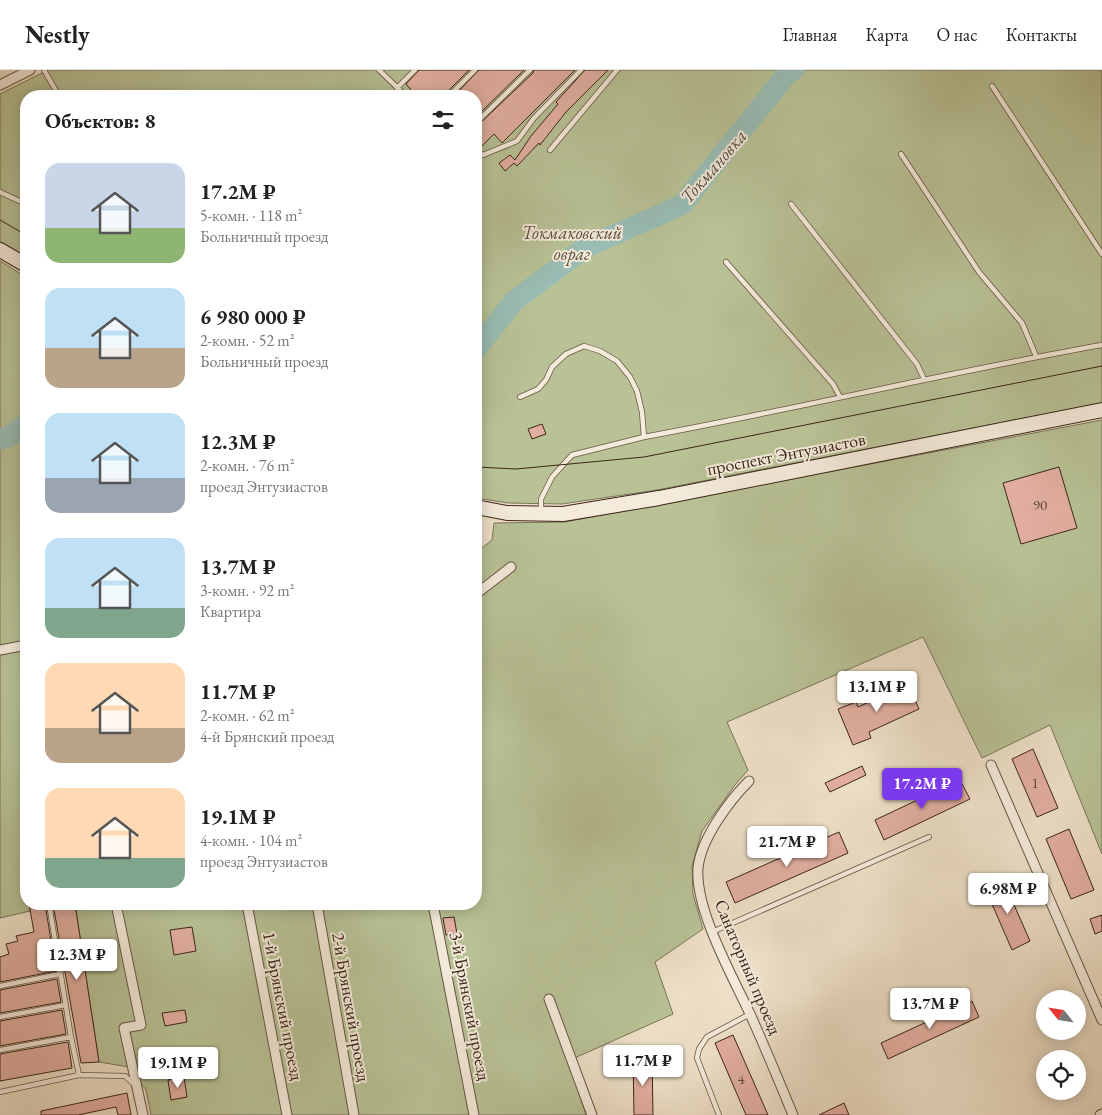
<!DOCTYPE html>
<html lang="ru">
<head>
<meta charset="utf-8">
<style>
  :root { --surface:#fff; --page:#f6f6f6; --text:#222; --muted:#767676; --line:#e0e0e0; --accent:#7c3aed }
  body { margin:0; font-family:"EB Garamond",serif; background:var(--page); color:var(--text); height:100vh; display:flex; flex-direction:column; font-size:19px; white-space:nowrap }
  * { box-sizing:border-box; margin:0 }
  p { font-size:16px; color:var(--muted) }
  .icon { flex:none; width:28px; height:28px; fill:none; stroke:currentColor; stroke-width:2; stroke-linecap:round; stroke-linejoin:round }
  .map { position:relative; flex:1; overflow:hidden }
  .details { position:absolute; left:20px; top:20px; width:462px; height:820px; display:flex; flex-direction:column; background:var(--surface); border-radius:20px; box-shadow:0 2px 12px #0003 }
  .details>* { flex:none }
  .needle { width:32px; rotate:300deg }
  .buttons { position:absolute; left:1036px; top:920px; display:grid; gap:10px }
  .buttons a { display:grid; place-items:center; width:50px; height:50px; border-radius:50%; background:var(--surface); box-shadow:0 2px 12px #0003; font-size:25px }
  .price { position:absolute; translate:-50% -42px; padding:0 11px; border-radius:5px; background:#fff; color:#222; font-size:16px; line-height:32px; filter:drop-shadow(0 1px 2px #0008) }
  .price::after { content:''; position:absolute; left:50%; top:30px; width:15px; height:11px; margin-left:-8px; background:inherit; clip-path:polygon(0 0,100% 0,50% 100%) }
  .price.on { background:var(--accent); color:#fff }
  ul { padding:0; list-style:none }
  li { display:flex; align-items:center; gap:15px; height:125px; padding:0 25px }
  li span { display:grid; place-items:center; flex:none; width:140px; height:100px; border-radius:15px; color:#555 }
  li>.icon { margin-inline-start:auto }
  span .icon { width:60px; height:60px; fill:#fffc; stroke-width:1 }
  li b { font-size:21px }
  h2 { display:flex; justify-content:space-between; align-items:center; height:60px; padding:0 25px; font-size:21px }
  header { display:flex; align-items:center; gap:30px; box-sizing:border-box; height:70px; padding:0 25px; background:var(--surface); border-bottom:1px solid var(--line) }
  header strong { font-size:24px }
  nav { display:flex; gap:28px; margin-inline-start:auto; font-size:18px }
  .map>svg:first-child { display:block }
</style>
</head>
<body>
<header>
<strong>Nestly</strong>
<nav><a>Главная</a><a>Карта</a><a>О нас</a><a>Контакты</a></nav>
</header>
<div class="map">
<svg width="1102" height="1045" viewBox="0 0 1102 1045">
  <rect width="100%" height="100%" fill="#eee0c8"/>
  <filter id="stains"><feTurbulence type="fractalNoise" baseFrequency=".004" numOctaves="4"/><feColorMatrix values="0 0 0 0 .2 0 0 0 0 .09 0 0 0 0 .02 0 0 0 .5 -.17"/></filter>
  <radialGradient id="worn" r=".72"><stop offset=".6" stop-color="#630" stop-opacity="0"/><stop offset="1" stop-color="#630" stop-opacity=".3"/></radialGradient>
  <!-- green -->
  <path fill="#b8c296" stroke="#7a7458" d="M48,0H1102V333L657,420L562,434L508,433L476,428V26H26V187L0,171V24Z
    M0,191L26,207V803L23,804L26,819V834H29L30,841L0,848Z
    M1102,350V784L1050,655L982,688L923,567L727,652L748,700L735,715L702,761L692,796L693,824L703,859L655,892L673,944L568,991L586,1045H151L146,1020L129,997L99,992L75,834H476V483L492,470L494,453L565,452Z"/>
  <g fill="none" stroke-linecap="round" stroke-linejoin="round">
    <!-- river -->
    <path stroke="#99bdb5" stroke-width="21" d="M476,279L514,231L586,177L682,135L787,4L794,0
      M0,369L8,367L26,354"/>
  </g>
  <!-- building -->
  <path fill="#e2afa1" stroke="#3b2519" d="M419,0H469L446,23L445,26H416L406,14Z
    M479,0H524L476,47V26H454Z
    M534,0H575L502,73L494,64L479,79L476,78V57L533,3Z
    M585,0H608L566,42L540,75L539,73L517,96L514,93L505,101L499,93L510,85L515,90L531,66L558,34L556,32Z
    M542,354L546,364L532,369L528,359Z
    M1059,397L1077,458L1021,474L1003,413Z
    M908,614L919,639L869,662L871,668L853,675L838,639L856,632L858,637Z
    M1033,679L1058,738L1037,747L1012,689Z
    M862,696L866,705L830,722L825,713Z
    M960,710L970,729L884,770L875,750Z
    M1069,759L1094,820L1071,829L1046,769Z
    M839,762L848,783L735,833L726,812Z
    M1003,810L1030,871L1012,880L985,818Z
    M29,834H45L56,901L0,912V887L9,884L6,874L18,871L16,866L34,862Z
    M53,834H75L99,992L81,993Z
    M1102,845V861L1095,864L1090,849Z
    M454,847L457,864L446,865L443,848Z
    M192,857L196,881L174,885L170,860Z
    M57,909L61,932L0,943V920Z
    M972,931L979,947L888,989L881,973Z
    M62,940L66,964L0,976V951Z
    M185,940L187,952L165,956L162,943Z
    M733,965L768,1045H746L715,973Z
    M68,972L72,998L0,1011V984Z
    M633,988H652L653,1045H634Z
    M184,1007L187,1027L171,1030L168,1010Z
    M127,1023L131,1045H118L116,1037L78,1045H41V1041Z
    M844,1033L849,1045H819Z"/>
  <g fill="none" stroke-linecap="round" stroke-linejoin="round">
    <defs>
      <path id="lane" d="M44,0L59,26
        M379,0L406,26
        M992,16L1102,184
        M397,18L415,0
        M449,26L475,0
        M476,53L530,0
        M550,80L617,0
        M476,82L483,85L517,71L534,48L581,0
        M901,84L979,202L1022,253L1036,286
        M0,122L26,134
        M791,134L917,294L924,309
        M726,192L833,314L840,327
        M520,327L538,319L546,310L552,297L566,284L584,276L600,281L617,291L630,307L637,321L642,342L644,367C797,339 949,302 1102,275
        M541,441V429L552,407L572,385L644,367
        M49,834L71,967L79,1005
        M712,862L929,767
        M0,916L60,904
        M0,947L66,935
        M0,980L71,967
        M0,1022L79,1005L125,1006L135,1015
        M719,1045L697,988L699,979L707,967L750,944"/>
      <path id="street" d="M0,15L30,0
        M476,524L511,497
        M0,580L26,575
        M991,695L1102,950
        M749,711C729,731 701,769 698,798C695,840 732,905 750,944C765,977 779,1011 793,1045
        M116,834L141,955L124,958L143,1045
        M247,834L287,1045
        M317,834L354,1045
        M433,834L474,1045
        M549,929L592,1045
        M1100,1045L1102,1044"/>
      <path id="secondary" d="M0,180L26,195
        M476,437L507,443L563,444L659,428L1102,340"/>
    </defs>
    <!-- lane casing -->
    <use href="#lane" stroke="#685445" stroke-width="6"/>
    <!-- street casing -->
    <use href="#street" stroke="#685445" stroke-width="11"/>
    <!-- secondary casing -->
    <use href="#secondary" stroke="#3b2519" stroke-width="16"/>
    <!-- lane -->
    <use href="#lane" stroke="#f4ebdb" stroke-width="4.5"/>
    <!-- street -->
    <use href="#street" stroke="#f4ebdb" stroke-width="9"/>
    <!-- secondary -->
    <use href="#secondary" stroke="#f4ebdb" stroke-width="14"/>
    <!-- tram -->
    <path stroke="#3b2519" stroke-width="1" d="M0,150L26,165
      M476,397L516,399L644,387L1102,296"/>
  </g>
  <g text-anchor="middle" stroke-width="4" stroke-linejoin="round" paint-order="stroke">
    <!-- number labels -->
    <g font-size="15" fill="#65483b">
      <text x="1040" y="440">90</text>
      <text x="1035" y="718">1</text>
      <text x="741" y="1014">4</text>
    </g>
    <!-- park labels -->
    <g font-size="18" font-style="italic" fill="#5a4c38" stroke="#f4ebdb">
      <text x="572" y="169">Токмаковский<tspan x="572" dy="21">овраг</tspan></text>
    </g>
    <!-- street labels -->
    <g font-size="18" fill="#3b2519" stroke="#f4ebdb">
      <text transform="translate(786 384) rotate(-11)" y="6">проспект Энтузиастов</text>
      <text transform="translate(748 897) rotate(67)" y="6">Санаторный проезд</text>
      <text transform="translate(283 936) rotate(79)" y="6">1-й Брянский проезд</text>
      <text transform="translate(470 936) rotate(79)" y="6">3-й Брянский проезд</text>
      <text transform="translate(351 937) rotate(80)" y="6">2-й Брянский проезд</text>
    </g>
    <!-- water labels -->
    <g font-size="19" font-style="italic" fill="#524b40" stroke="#f4ebdb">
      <text transform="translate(713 96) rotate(-49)" y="7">Токмановка</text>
    </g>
  </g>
  <rect width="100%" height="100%" filter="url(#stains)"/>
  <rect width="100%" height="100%" fill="url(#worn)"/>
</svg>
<div class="buttons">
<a><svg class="needle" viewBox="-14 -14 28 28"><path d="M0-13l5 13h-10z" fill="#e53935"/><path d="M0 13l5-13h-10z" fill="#767676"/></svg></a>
<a><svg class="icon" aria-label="locate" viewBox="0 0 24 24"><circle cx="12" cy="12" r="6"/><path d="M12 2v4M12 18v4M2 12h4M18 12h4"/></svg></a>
</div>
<b class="price" style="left:877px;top:643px">13.1M ₽</b>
<b class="price on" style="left:922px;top:740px">17.2M ₽</b>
<b class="price" style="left:787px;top:798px">21.7M ₽</b>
<b class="price" style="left:1008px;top:845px">6.98M ₽</b>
<b class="price" style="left:77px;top:911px">12.3M ₽</b>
<b class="price" style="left:930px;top:960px">13.7M ₽</b>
<b class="price" style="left:643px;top:1017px">11.7M ₽</b>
<b class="price" style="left:178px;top:1019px">19.1M ₽</b>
<section class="details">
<h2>Объектов: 8<svg class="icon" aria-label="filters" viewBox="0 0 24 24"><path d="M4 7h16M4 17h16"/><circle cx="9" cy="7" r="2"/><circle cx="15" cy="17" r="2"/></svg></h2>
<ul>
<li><span style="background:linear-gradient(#c9d6e8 65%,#8fb573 0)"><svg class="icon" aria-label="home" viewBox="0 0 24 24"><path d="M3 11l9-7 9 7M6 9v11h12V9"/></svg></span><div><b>17.2M ₽</b><p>5-комн. · 118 m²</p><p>Больничный проезд</p></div></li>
<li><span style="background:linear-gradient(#bfe0f5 60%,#b9a48a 0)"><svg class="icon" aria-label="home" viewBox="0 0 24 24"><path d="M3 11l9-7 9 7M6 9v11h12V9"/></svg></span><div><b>6 980 000 ₽</b><p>2-комн. · 52 m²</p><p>Больничный проезд</p></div></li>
<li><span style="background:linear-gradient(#bfe0f5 65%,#9aa5b1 0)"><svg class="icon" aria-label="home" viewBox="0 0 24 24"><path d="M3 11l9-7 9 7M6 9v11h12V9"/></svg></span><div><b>12.3M ₽</b><p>2-комн. · 76 m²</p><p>проезд Энтузиастов</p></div></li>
<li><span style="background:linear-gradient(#bfe0f5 70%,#7fa58c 0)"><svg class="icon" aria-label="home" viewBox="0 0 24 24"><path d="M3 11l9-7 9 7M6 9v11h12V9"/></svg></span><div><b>13.7M ₽</b><p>3-комн. · 92 m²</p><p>Квартира</p></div></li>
<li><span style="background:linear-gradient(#ffd9b3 65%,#b9a48a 0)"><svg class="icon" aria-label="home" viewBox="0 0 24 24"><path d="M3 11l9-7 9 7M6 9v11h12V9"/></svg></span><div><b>11.7M ₽</b><p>2-комн. · 62 m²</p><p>4-й Брянский проезд</p></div></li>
<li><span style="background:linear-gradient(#ffd9b3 70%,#7fa58c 0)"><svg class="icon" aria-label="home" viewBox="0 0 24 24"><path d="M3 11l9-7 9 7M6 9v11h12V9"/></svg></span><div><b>19.1M ₽</b><p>4-комн. · 104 m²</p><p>проезд Энтузиастов</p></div></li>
</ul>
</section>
</div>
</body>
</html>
